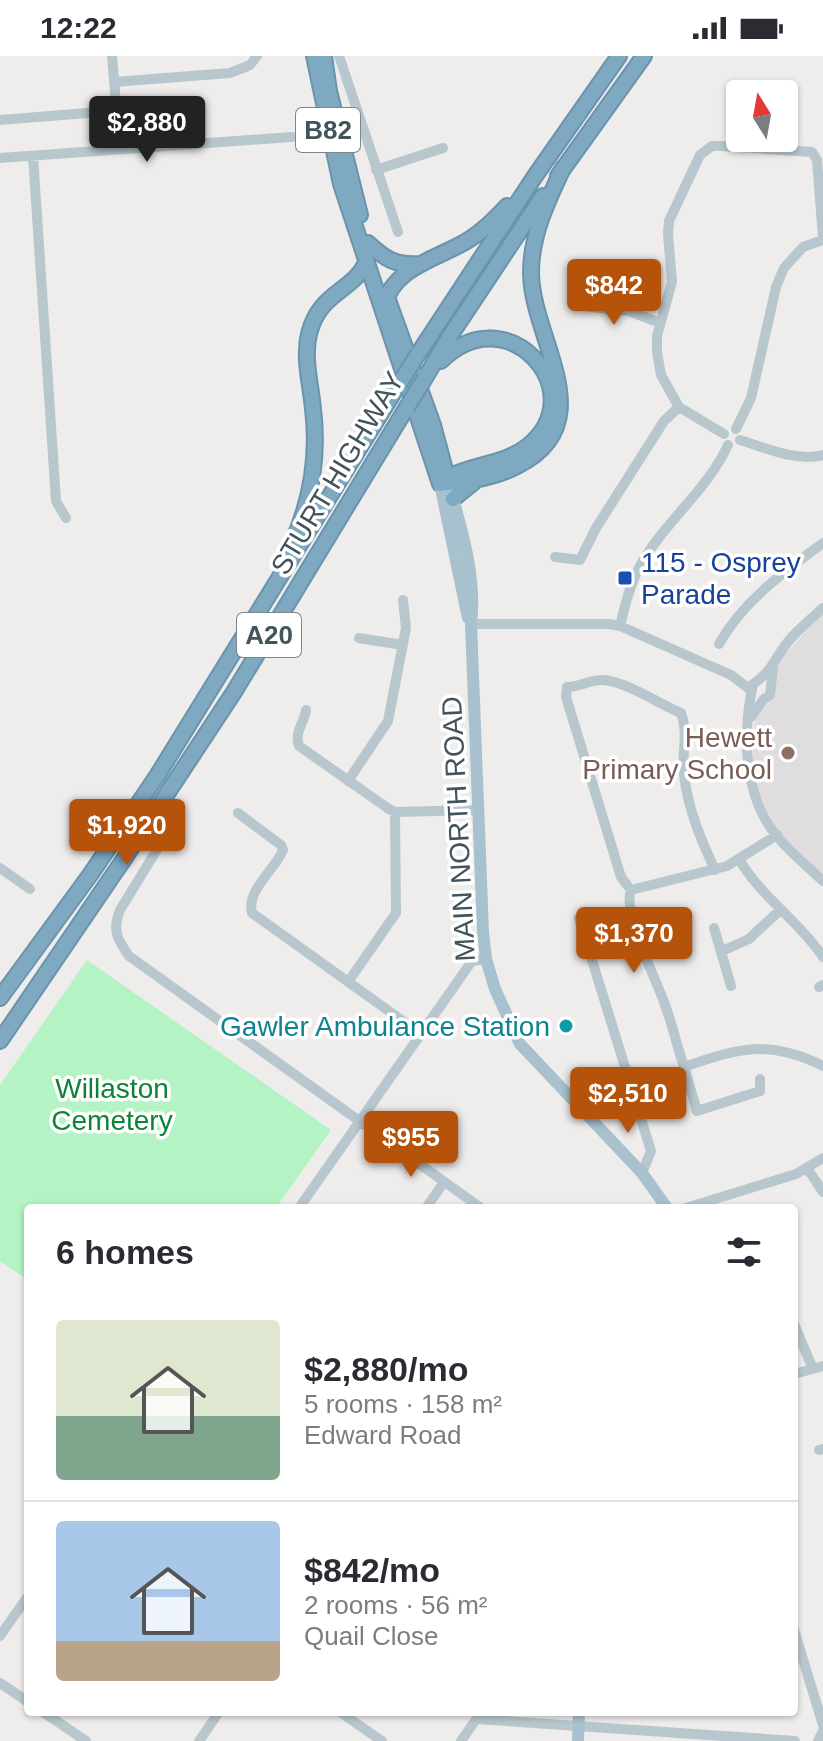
<!DOCTYPE html>
<html lang="en">
<head>
<meta charset="utf-8">
<style>
  :root { --surface:#fff; --page:#f7f7f7; --text:#2b2b33; --muted:#7c7c81; --line:#e1e1e2; --accent:#b45309 }
  body { margin:0; font-family:Arial,sans-serif; background:var(--page); color:var(--text); height:100vh; display:flex; flex-direction:column; font-size:30px; white-space:nowrap }
  * { box-sizing:border-box; margin:0 }
  p { font-size:26px; color:var(--muted) }
  .icon { flex:none; width:44px; height:44px; fill:none; stroke:currentColor; stroke-width:2; stroke-linecap:round; stroke-linejoin:round }
  .map { position:relative; flex:1; overflow:hidden }
  .sheet { position:absolute; left:24px; top:1148px; width:774px; height:512px; display:flex; flex-direction:column; background:var(--surface); border-radius:8px; box-shadow:0 2px 6px #0004 }
  .sheet>* { flex:none }
  .needle { width:52px; rotate:349deg }
  .tools { position:absolute; left:726px; top:24px; display:grid; gap:16px }
  .tools a { display:grid; place-items:center; width:72px; height:72px; border-radius:8px; background:var(--surface); box-shadow:0 2px 6px #0004; font-size:40px }
  .price { position:absolute; translate:-50% -68px; padding:0 18px; border-radius:8px; background:var(--accent); color:#fff; font-size:26px; line-height:52px; filter:drop-shadow(0 2px 4px #0008) }
  .price::after { content:''; position:absolute; left:50%; top:48px; width:24px; height:18px; margin-left:-12px; background:inherit; clip-path:polygon(0 0,100% 0,50% 100%) }
  .price.on { background:#222; color:#fff }
  ul { padding:0; list-style:none }
  li { display:flex; align-items:center; gap:24px; height:200px; padding:0 32px }
  li+li { border-top:2px solid var(--line) }
  li span { display:grid; place-items:center; flex:none; width:224px; height:160px; border-radius:8px; color:#555 }
  li>.icon { margin-inline-start:auto }
  span .icon { width:96px; height:96px; fill:#fffc; stroke-width:1 }
  li b { font-size:34px }
  h2 { display:flex; justify-content:space-between; align-items:center; height:96px; padding:0 32px; font-size:34px }
  .status { display:flex; justify-content:space-between; align-items:center; height:56px; padding:0 40px; background:var(--surface); direction:ltr }
  .status svg { height:22px; fill:currentColor }
  .map>svg:first-child { display:block }
</style>
</head>
<body>
<div class="status"><b>12:22</b><svg viewBox="0 0 49 12"><path d="M0 12V9h3v3zM5 12V6h3v6zM10 12V3h3v9zM15 12V0h3v12zM26 1h20v11H26zM47 4h2v5h-2z"/></svg></div>
<div class="map">
<svg width="823" height="1685" viewBox="0 0 823 1685">
  <rect width="100%" height="100%" fill="#efecec"/>
  <!-- education -->
  <path fill="#e0ddde" d="M823,556V819L790,790L773,769L757,733L753,712V681L755,664L775,639L774,616L781,603Z"/>
  <!-- green -->
  <path fill="#b4f3c3" d="M87,904L331,1074L276,1152H28V1224L0,1205V1029Z"/>
  <g fill="none" stroke-linecap="round" stroke-linejoin="round">
    <defs>
      <path id="highway" d="M314,0L341,128L440,428C447,426 451,427 458,426C477,424 500,419 517,410C604,366 532,285 531,217C531,179 547,146 563,112
        M324,0L329,35L360,159
        M558,120L644,0
        M368,187C385,203 396,210 420,208
        M388,244L433,369L444,410
        M384,250C393,210 441,202 470,183C484,174 496,162 507,150
        M418,298L535,120L619,0
        M441,305C508,238 594,337 528,390C507,407 477,408 453,419L448,425
        M425,322L448,283L543,140
        M453,443L474,426
        M290,492C311,447 319,402 313,353C311,329 303,302 309,278C319,236 352,236 366,207
        M0,942L90,819L157,720L399,328
        M0,985L124,803L234,636L407,351"/>
    </defs>
    <!-- highway casing -->
    <use href="#highway" stroke="#6994ad" stroke-width="18"/>
    <!-- minor -->
    <path stroke="#b8c7ce" stroke-width="10" d="M339,0L398,176
      M114,26L230,17L250,9L257,0
      M0,64L112,55L116,48L112,0
      M33,100L56,445L66,462
      M0,102L292,81
      M376,114L443,92
      M574,249L629,255L660,267
      M736,373L751,342L776,231L784,212L803,191L823,184
      M724,378L679,351L661,319L657,296V280L672,226L668,178L669,165L700,99L712,90H721L812,96L817,104L823,182
      M740,384C766,392 796,406 823,399
      M555,501L580,504L596,472L664,365L679,351
      M823,552C809,565 792,578 782,594C770,611 771,615 753,628C744,669 743,722 764,761C777,786 803,806 823,825
      M471,568H609L620,570L731,619L752,635
      M620,570C625,549 630,529 640,510C664,466 707,435 728,389
      M359,582L403,589
      M719,588C743,545 784,516 823,487
      M306,654C304,667 294,677 299,690L389,753L395,756L479,754
      M751,661L764,643L770,639L773,612
      M348,725L388,665L406,572L403,544
      M238,757L281,789L283,794C275,814 246,834 252,857L421,978
      M172,769L120,854C112,874 117,883 129,900L481,1152
      M777,779L727,810L631,834C622,854 656,924 664,946C672,967 677,990 684,1011C739,992 768,983 823,1010
      M739,803C761,841 799,865 823,901
      M0,812L30,833
      M631,834L621,821L566,641L567,631C580,631 591,623 604,624C627,626 659,648 681,657C689,677 681,699 684,719C688,753 701,784 715,814
      M579,862L651,1095L642,1117
      M714,872L731,930
      M722,895L749,883L780,854
      M348,926L396,857L395,756
      M819,931L823,929
      M684,1011L697,1055L760,1035V1023
      M807,1112L823,1136
      M299,1152L472,905L486,903
      M426,1152L444,1126
      M686,1152L796,1118L823,1102
      M794,1268L813,1313
      M794,1318L823,1310
      M819,1394L823,1393
      M794,1574L823,1669
      M0,1580L28,1540
      M0,1627L28,1646
      M43,1656L86,1685
      M340,1656L382,1685
      M476,1663L795,1685
      M199,1685L219,1656
      M461,1685L481,1656
      M818,1685L823,1675"/>
    <!-- major -->
    <path stroke="#a8c1cf" stroke-width="12" d="M448,425C461,471 477,521 471,568L483,876L486,903L495,933L520,988L642,1117L667,1152
      M440,428L468,562
      M578,1685L579,1656"/>
    <!-- highway -->
    <use href="#highway" stroke="#7ea9c1" stroke-width="14"/>
    <defs>
      <path id="highway-bridge" d="M399,328L418,298
        M407,351L425,322"/>
    </defs>
    <!-- highway-bridge casing -->
    <use href="#highway-bridge" stroke="#6994ad" stroke-width="18" stroke-linecap="butt"/>
    <!-- highway-bridge -->
    <use href="#highway-bridge" stroke="#7ea9c1" stroke-width="14"/>
  </g>
  <!-- markers -->
  <rect fill="#1a4fb4" stroke="#fff" stroke-width="3" x="617" y="514" width="16" height="16" rx="4"/>
  <circle fill="#8d6e63" stroke="#fff" stroke-width="3" cx="788" cy="697" r="8"/>
  <circle fill="#0f9aa8" stroke="#fff" stroke-width="3" cx="566" cy="970" r="8"/>
  <g text-anchor="middle" stroke-width="7" stroke-linejoin="round" paint-order="stroke">
    <!-- shield labels -->
    <g fill="#fff" stroke="#7b878c" stroke-width="2">
      <rect x="296" y="52" width="64" height="44" rx="6"/>
      <rect x="237" y="557" width="64" height="44" rx="6"/>
    </g>
    <g font-size="26" font-weight="bold" fill="#43535b">
      <text x="328" y="83">B82</text>
      <text x="269" y="588">A20</text>
    </g>
    <!-- street labels -->
    <g font-size="28" fill="#43535b" stroke="#fff">
      <text transform="translate(337 417) rotate(-59)" y="10">STURT HIGHWAY</text>
      <text transform="translate(458 773) rotate(-93)" y="10">MAIN NORTH ROAD</text>
    </g>
    <!-- transit labels -->
    <g font-size="28" fill="#164399" stroke="#fff" text-anchor="start">
      <text x="641" y="516">115 - Osprey<tspan x="641" dy="32">Parade</tspan></text>
    </g>
    <!-- education labels -->
    <g font-size="28" fill="#785e54" stroke="#fff" text-anchor="end">
      <text x="772" y="691">Hewett<tspan x="772" dy="32">Primary School</tspan></text>
    </g>
    <!-- culture labels -->
    <g font-size="28" fill="#0d838f" stroke="#fff" text-anchor="end">
      <text x="550" y="980">Gawler Ambulance Station</text>
    </g>
    <!-- park labels -->
    <g font-size="28" fill="#0d8336" stroke="#fff">
      <text x="112" y="1042">Willaston<tspan x="112" dy="32">Cemetery</tspan></text>
    </g>
  </g>
</svg>
<div class="tools">
<a><svg class="needle" viewBox="-14 -14 28 28"><path d="M0-13l5 13h-10z" fill="#e53935"/><path d="M0 13l5-13h-10z" fill="#7c7c81"/></svg></a>
</div>
<b class="price on" style="left:147px;top:108px">$2,880</b>
<b class="price" style="left:614px;top:271px">$842</b>
<b class="price" style="left:127px;top:811px">$1,920</b>
<b class="price" style="left:634px;top:919px">$1,370</b>
<b class="price" style="left:628px;top:1079px">$2,510</b>
<b class="price" style="left:411px;top:1123px">$955</b>
<section class="sheet">
<h2>6 homes<svg class="icon" aria-label="filters" viewBox="0 0 24 24"><path d="M4 7h16M4 17h16"/><circle cx="9" cy="7" r="2"/><circle cx="15" cy="17" r="2"/></svg></h2>
<ul>
<li><span style="background:linear-gradient(#dfe7d0 60%,#7fa58c 0)"><svg class="icon" aria-label="home" viewBox="0 0 24 24"><path d="M3 11l9-7 9 7M6 9v11h12V9"/></svg></span><div><b>$2,880/mo</b><p>5 rooms · 158 m²</p><p>Edward Road</p></div></li>
<li><span style="background:linear-gradient(#a9c7e8 75%,#b9a48a 0)"><svg class="icon" aria-label="home" viewBox="0 0 24 24"><path d="M3 11l9-7 9 7M6 9v11h12V9"/></svg></span><div><b>$842/mo</b><p>2 rooms · 56 m²</p><p>Quail Close</p></div></li>
</ul>
</section>
</div>
</body>
</html>
